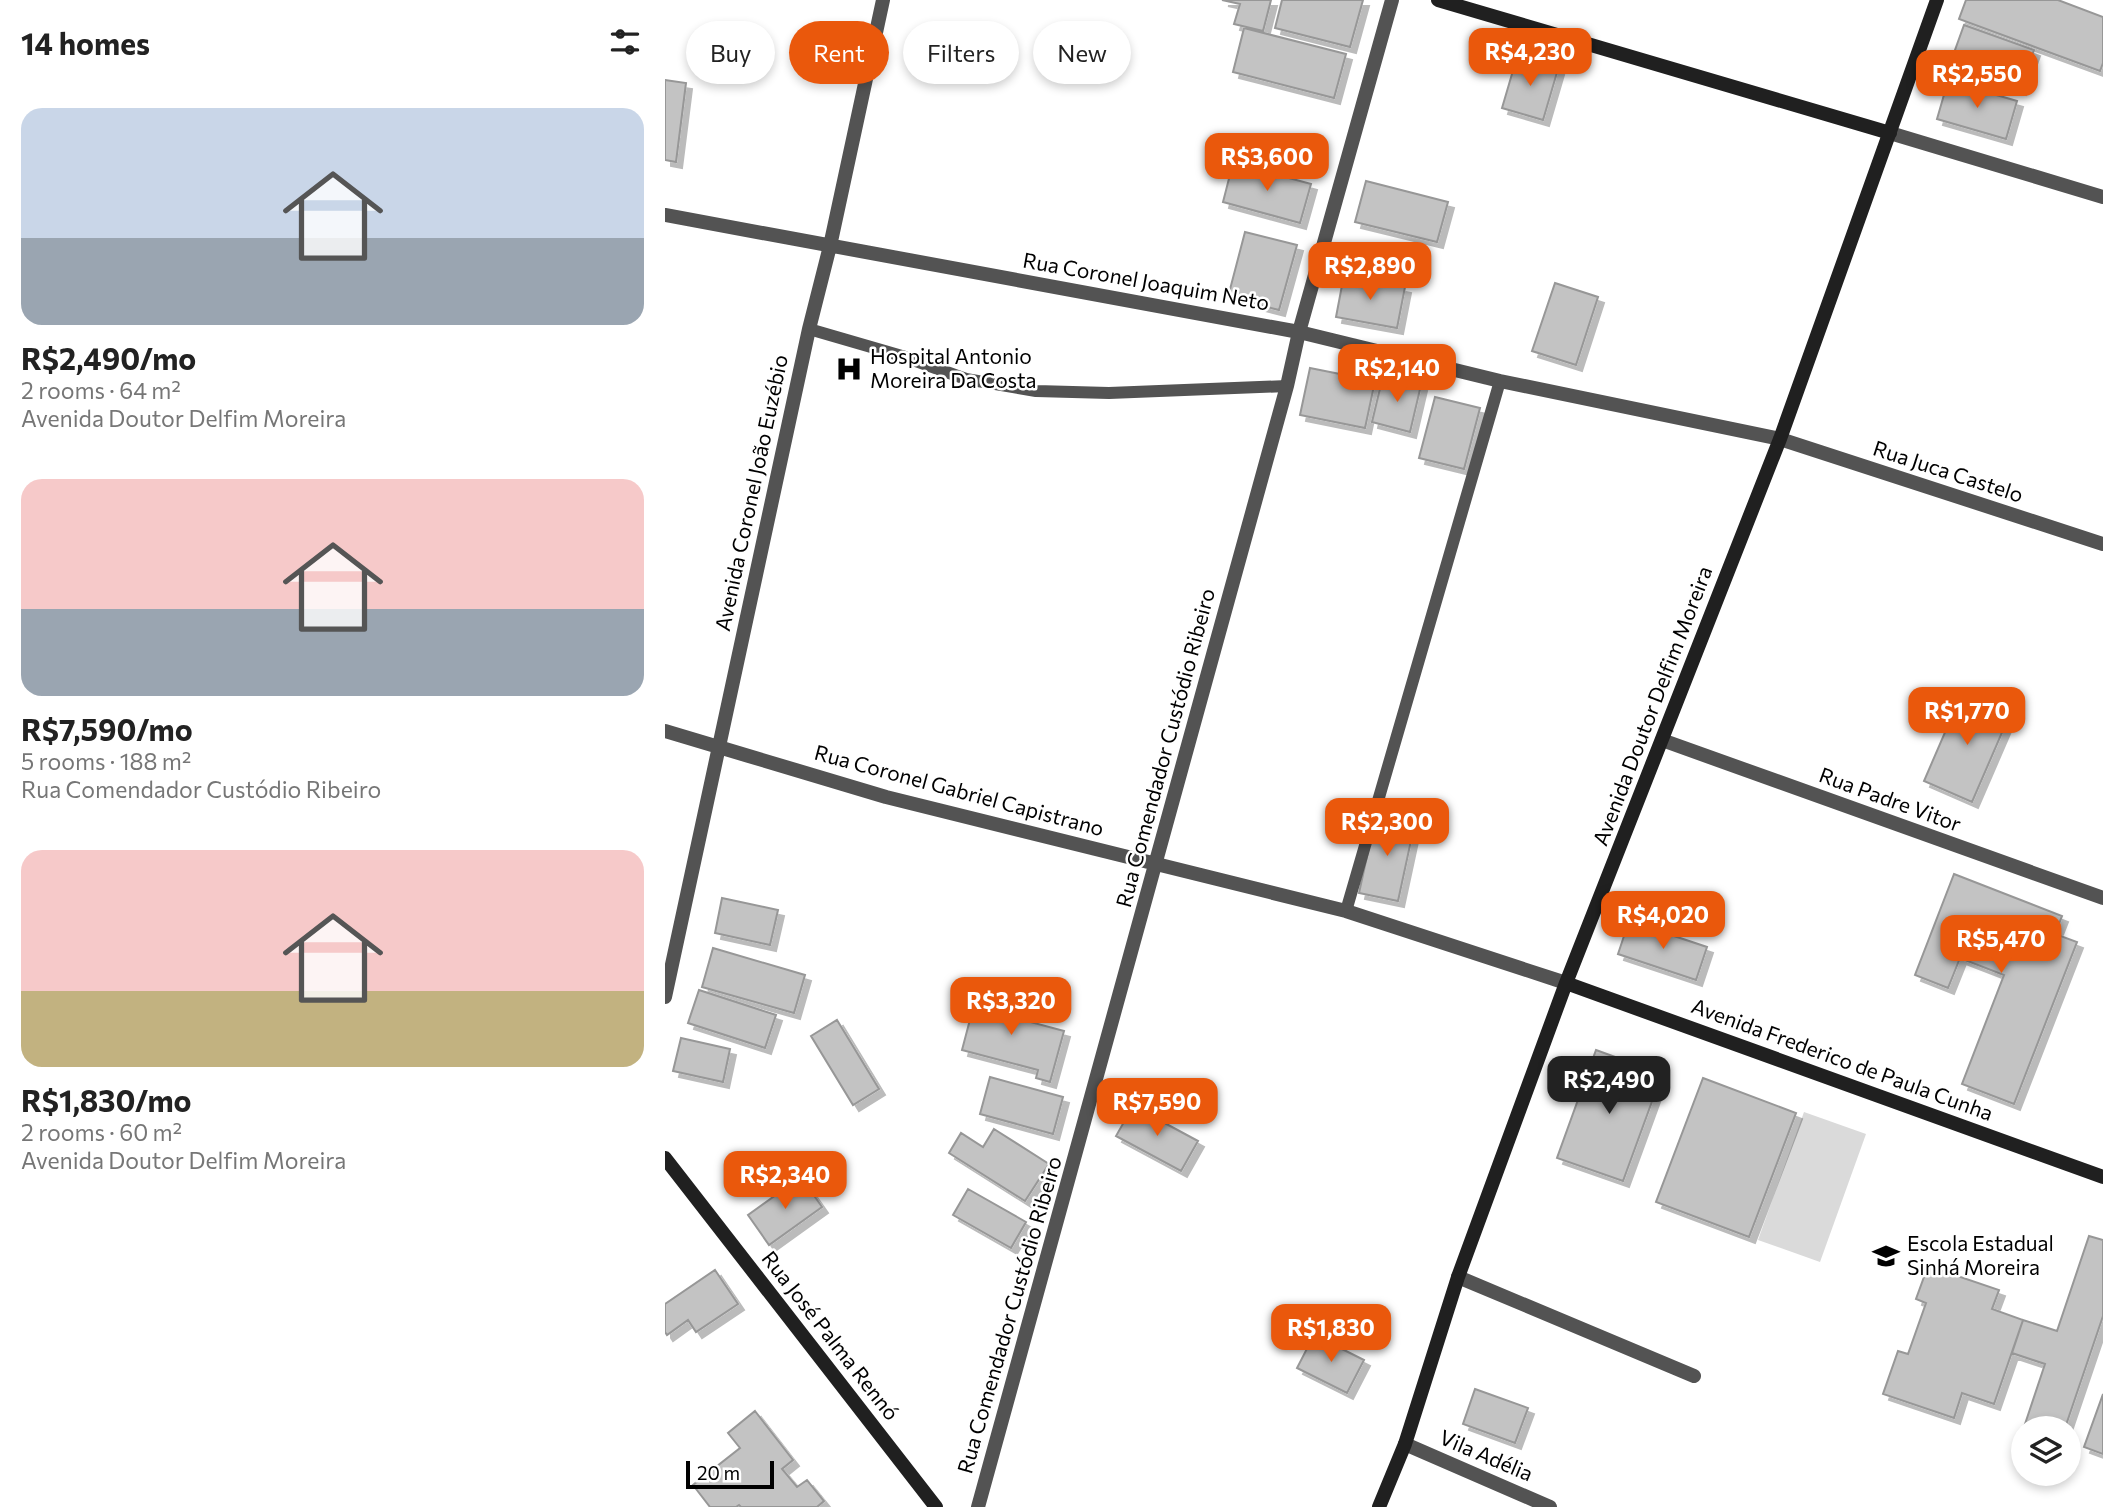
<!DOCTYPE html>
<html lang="en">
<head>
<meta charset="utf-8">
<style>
  :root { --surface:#fff; --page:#f6f6f6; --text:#222; --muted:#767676; --accent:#ea580c }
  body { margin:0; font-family:Commissioner,sans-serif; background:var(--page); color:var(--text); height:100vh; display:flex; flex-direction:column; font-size:26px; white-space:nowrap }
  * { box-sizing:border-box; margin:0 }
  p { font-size:23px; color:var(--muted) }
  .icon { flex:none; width:38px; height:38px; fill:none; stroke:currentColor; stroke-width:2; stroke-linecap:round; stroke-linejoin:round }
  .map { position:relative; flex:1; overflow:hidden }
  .side { display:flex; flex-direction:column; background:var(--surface); width:665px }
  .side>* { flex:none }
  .top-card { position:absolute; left:21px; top:21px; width:665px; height:63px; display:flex; gap:14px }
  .fabs { position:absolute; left:1346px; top:1416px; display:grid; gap:14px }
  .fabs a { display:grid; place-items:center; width:70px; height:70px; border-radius:50%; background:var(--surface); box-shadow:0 4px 10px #0003; font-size:35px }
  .scale { position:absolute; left:21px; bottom:18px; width:88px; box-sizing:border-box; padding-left:7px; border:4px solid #000; border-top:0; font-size:19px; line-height:24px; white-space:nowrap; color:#000; -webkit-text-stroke:5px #fff; paint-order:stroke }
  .price { position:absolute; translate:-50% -60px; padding:0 16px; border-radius:14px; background:var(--accent); color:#fff; font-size:23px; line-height:46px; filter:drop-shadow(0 2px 4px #0008) }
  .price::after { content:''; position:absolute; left:50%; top:42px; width:21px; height:16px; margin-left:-10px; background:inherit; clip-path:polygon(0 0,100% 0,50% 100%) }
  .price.current { background:#222; color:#fff }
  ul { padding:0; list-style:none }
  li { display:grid; align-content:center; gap:14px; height:371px; padding:0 21px }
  li span { display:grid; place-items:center; height:217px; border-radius:21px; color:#555 }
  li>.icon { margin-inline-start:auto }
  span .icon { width:126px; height:126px; fill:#fffc; stroke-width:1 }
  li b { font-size:30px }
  h2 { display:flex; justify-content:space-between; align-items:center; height:84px; padding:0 21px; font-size:30px }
  .chip { padding:0 24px; border-radius:32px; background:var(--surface); box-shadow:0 4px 10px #0003; font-size:24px; line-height:63px }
  .chip.current { background:var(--accent); color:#fff }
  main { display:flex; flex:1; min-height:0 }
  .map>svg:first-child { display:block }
</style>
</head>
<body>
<main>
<section class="side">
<h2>14 homes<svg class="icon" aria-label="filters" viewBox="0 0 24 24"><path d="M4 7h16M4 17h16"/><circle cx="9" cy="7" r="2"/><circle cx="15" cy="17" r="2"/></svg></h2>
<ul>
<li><span style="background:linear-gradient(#c9d6e8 60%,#9aa5b1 0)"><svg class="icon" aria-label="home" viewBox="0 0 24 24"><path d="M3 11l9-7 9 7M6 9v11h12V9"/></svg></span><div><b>R$2,490/mo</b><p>2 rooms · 64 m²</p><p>Avenida Doutor Delfim Moreira</p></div></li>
<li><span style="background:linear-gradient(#f6c9c9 60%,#9aa5b1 0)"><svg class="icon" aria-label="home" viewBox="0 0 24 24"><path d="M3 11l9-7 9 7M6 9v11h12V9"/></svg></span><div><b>R$7,590/mo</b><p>5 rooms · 188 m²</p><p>Rua Comendador Custódio Ribeiro</p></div></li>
<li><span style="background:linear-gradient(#f6c9c9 65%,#c2b280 0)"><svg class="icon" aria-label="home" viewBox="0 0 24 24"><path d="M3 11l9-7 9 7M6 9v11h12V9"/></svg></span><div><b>R$1,830/mo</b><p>2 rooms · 60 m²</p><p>Avenida Doutor Delfim Moreira</p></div></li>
</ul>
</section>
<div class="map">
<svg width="1438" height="1507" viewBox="0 0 1438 1507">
  <defs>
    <filter id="shadow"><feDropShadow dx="6" dy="6" stdDeviation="0" flood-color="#0004"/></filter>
  </defs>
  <rect width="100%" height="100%" fill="#fff"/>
  <!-- green -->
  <path fill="#dadada" d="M1139,1112L1201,1134L1155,1262L1093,1240Z"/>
  <!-- building -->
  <path fill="#c3c3c3" stroke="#979797" stroke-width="2" filter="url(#shadow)" d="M557,0H606L598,31L569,24L575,4Z
    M617,0H698L685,47L610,28Z
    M1301,0H1393L1438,17V63L1435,71L1294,19Z
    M1299,25L1369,50L1355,89L1285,64Z
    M579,28L681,54L669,98L568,72Z
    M852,57L893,69L878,120L837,108Z
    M0,80L21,83L11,162L0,160Z
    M1283,81L1352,101L1341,139L1272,119Z
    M568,163L646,184L635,223L558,202Z
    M701,181L783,202L772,242L690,222Z
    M580,232L632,245L614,310L563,297Z
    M679,275L740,287L732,328L671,317Z
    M890,283L933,297L911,365L867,351Z
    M645,368L710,381L700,428L635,415Z
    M718,376L756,385L745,432L707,422Z
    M770,397L815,408L799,469L754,458Z
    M1297,693L1345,714L1307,802L1259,781Z
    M711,815L750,822L733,901L694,893Z
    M1289,874L1397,916L1390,934L1412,942L1349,1104L1297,1084L1339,975L1295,958L1283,988L1250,975Z
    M57,898L113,910L105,945L50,933Z
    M964,921L1042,947L1031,980L953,954Z
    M48,948L140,975L129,1013L37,987Z
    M34,990L111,1015L100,1048L23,1023Z
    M312,993L347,1002L343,1016L399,1031L385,1082L371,1078L373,1070L297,1050Z
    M172,1020L214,1089L188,1105L146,1036Z
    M16,1038L65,1049L58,1082L8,1071Z
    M931,1050L997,1074L958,1181L892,1158Z
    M325,1077L398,1097L388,1134L315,1114Z
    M1038,1078L1131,1113L1084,1237L991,1202Z
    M468,1106L533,1141L516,1171L451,1136Z
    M329,1129L384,1164L360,1201L284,1153L296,1133L318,1147Z
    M136,1177L157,1207L104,1245L83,1215Z
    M303,1189L361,1222L346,1248L288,1215Z
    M1424,1236L1438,1240V1316L1400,1428H1362L1359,1427L1380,1364L1347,1353L1358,1320L1392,1331Z
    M1263,1266L1334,1290L1327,1309L1358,1320L1329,1404L1297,1393L1289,1418L1218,1394L1233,1351L1243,1354L1261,1303L1251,1299Z
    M50,1270L73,1304L31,1332L23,1320L2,1335L0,1332V1304Z
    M649,1335L699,1360L682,1393L632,1368Z
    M810,1389L863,1408L850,1443L798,1424Z
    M1438,1394V1454L1419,1447Z
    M90,1411L128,1460L117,1469L132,1487L142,1480L159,1501L152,1507H76L74,1505L71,1507H45L28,1485L75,1448L63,1433Z"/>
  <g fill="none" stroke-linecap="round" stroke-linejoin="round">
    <!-- lane -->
    <path stroke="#535353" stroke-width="12" d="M144,329L237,356L301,379L371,391L444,393L622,386
      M681,911L835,381"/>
    <!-- street -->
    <path stroke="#535353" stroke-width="14" d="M1225,133L1438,197
      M0,215L634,332L835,381L1115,439L1438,544
      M0,731L221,797L681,911L901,983
      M997,740L1438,898
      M0,997L144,329L165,246L218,0
      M793,1277L1029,1376
      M740,1444L885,1507
      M313,1507L622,386L634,332L727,0"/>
    <!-- secondary -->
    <path stroke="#202020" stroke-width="14" d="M773,0L1225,133
      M901,983L1438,1177
      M0,1158L271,1507
      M714,1507L740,1444L793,1277L901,983L1115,439L1272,0"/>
  </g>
  <!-- icons -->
  <defs>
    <symbol id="hospital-bare" viewBox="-9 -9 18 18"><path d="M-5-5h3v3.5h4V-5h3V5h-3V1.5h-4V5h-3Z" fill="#000" stroke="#fff" stroke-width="2.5" paint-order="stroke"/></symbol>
    <symbol id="school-bare" viewBox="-9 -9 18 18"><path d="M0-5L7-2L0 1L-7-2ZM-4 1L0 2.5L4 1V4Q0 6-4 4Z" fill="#000" stroke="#fff" stroke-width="2.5" paint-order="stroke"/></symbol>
  </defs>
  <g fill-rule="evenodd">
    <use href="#hospital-bare" x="165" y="350" width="38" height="38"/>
    <use href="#school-bare" x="1202" y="1237" width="38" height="38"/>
  </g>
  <g text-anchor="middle" stroke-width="5" stroke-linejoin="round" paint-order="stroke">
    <!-- street labels -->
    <g font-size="21" fill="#000" stroke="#fff">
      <text transform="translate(481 282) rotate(10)" y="7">Rua Coronel Joaquim Neto</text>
      <text transform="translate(1283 472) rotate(18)" y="7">Rua Juca Castelo</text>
      <text transform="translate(87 493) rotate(-78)" y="7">Avenida Coronel João Euzébio</text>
      <text transform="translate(988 706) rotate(-69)" y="7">Avenida Doutor Delfim Moreira</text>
      <text transform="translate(501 748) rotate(-75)" y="7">Rua Comendador Custódio Ribeiro</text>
      <text transform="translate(294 791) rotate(15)" y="7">Rua Coronel Gabriel Capistrano</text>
      <text transform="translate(1225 800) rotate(20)" y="7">Rua Padre Vitor</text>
      <text transform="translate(1177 1060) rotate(20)" y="7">Avenida Frederico de Paula Cunha</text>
      <text transform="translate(345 1315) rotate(-74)" y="7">Rua Comendador Custódio Ribeiro</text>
      <text transform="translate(165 1336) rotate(52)" y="7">Rua José Palma Rennó</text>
      <text transform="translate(821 1456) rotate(23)" y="7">Vila Adélia</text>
    </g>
    <!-- poi labels -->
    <g font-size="21" fill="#000" stroke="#fff" text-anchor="start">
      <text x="205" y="364">Hospital Antonio<tspan x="205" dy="24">Moreira Da Costa</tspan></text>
      <text x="1242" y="1251">Escola Estadual<tspan x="1242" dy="24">Sinhá Moreira</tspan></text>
    </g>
  </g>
</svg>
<div class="fabs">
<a><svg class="icon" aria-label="layers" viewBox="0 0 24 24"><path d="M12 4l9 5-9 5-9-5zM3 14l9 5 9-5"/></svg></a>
</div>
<div class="scale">20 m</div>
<b class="price" style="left:865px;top:88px">R$4,230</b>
<b class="price" style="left:1312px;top:110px">R$2,550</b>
<b class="price" style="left:602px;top:193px">R$3,600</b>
<b class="price" style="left:705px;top:302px">R$2,890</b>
<b class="price" style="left:732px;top:404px">R$2,140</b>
<b class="price" style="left:1302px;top:747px">R$1,770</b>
<b class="price" style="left:722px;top:858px">R$2,300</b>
<b class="price" style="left:998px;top:951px">R$4,020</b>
<b class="price" style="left:1336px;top:975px">R$5,470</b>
<b class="price" style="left:346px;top:1037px">R$3,320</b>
<b class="price current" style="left:944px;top:1116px">R$2,490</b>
<b class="price" style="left:492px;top:1138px">R$7,590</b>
<b class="price" style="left:120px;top:1211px">R$2,340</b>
<b class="price" style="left:666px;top:1364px">R$1,830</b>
<div class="top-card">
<a class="chip">Buy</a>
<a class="chip current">Rent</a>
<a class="chip">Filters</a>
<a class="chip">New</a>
</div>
</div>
</main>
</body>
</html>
